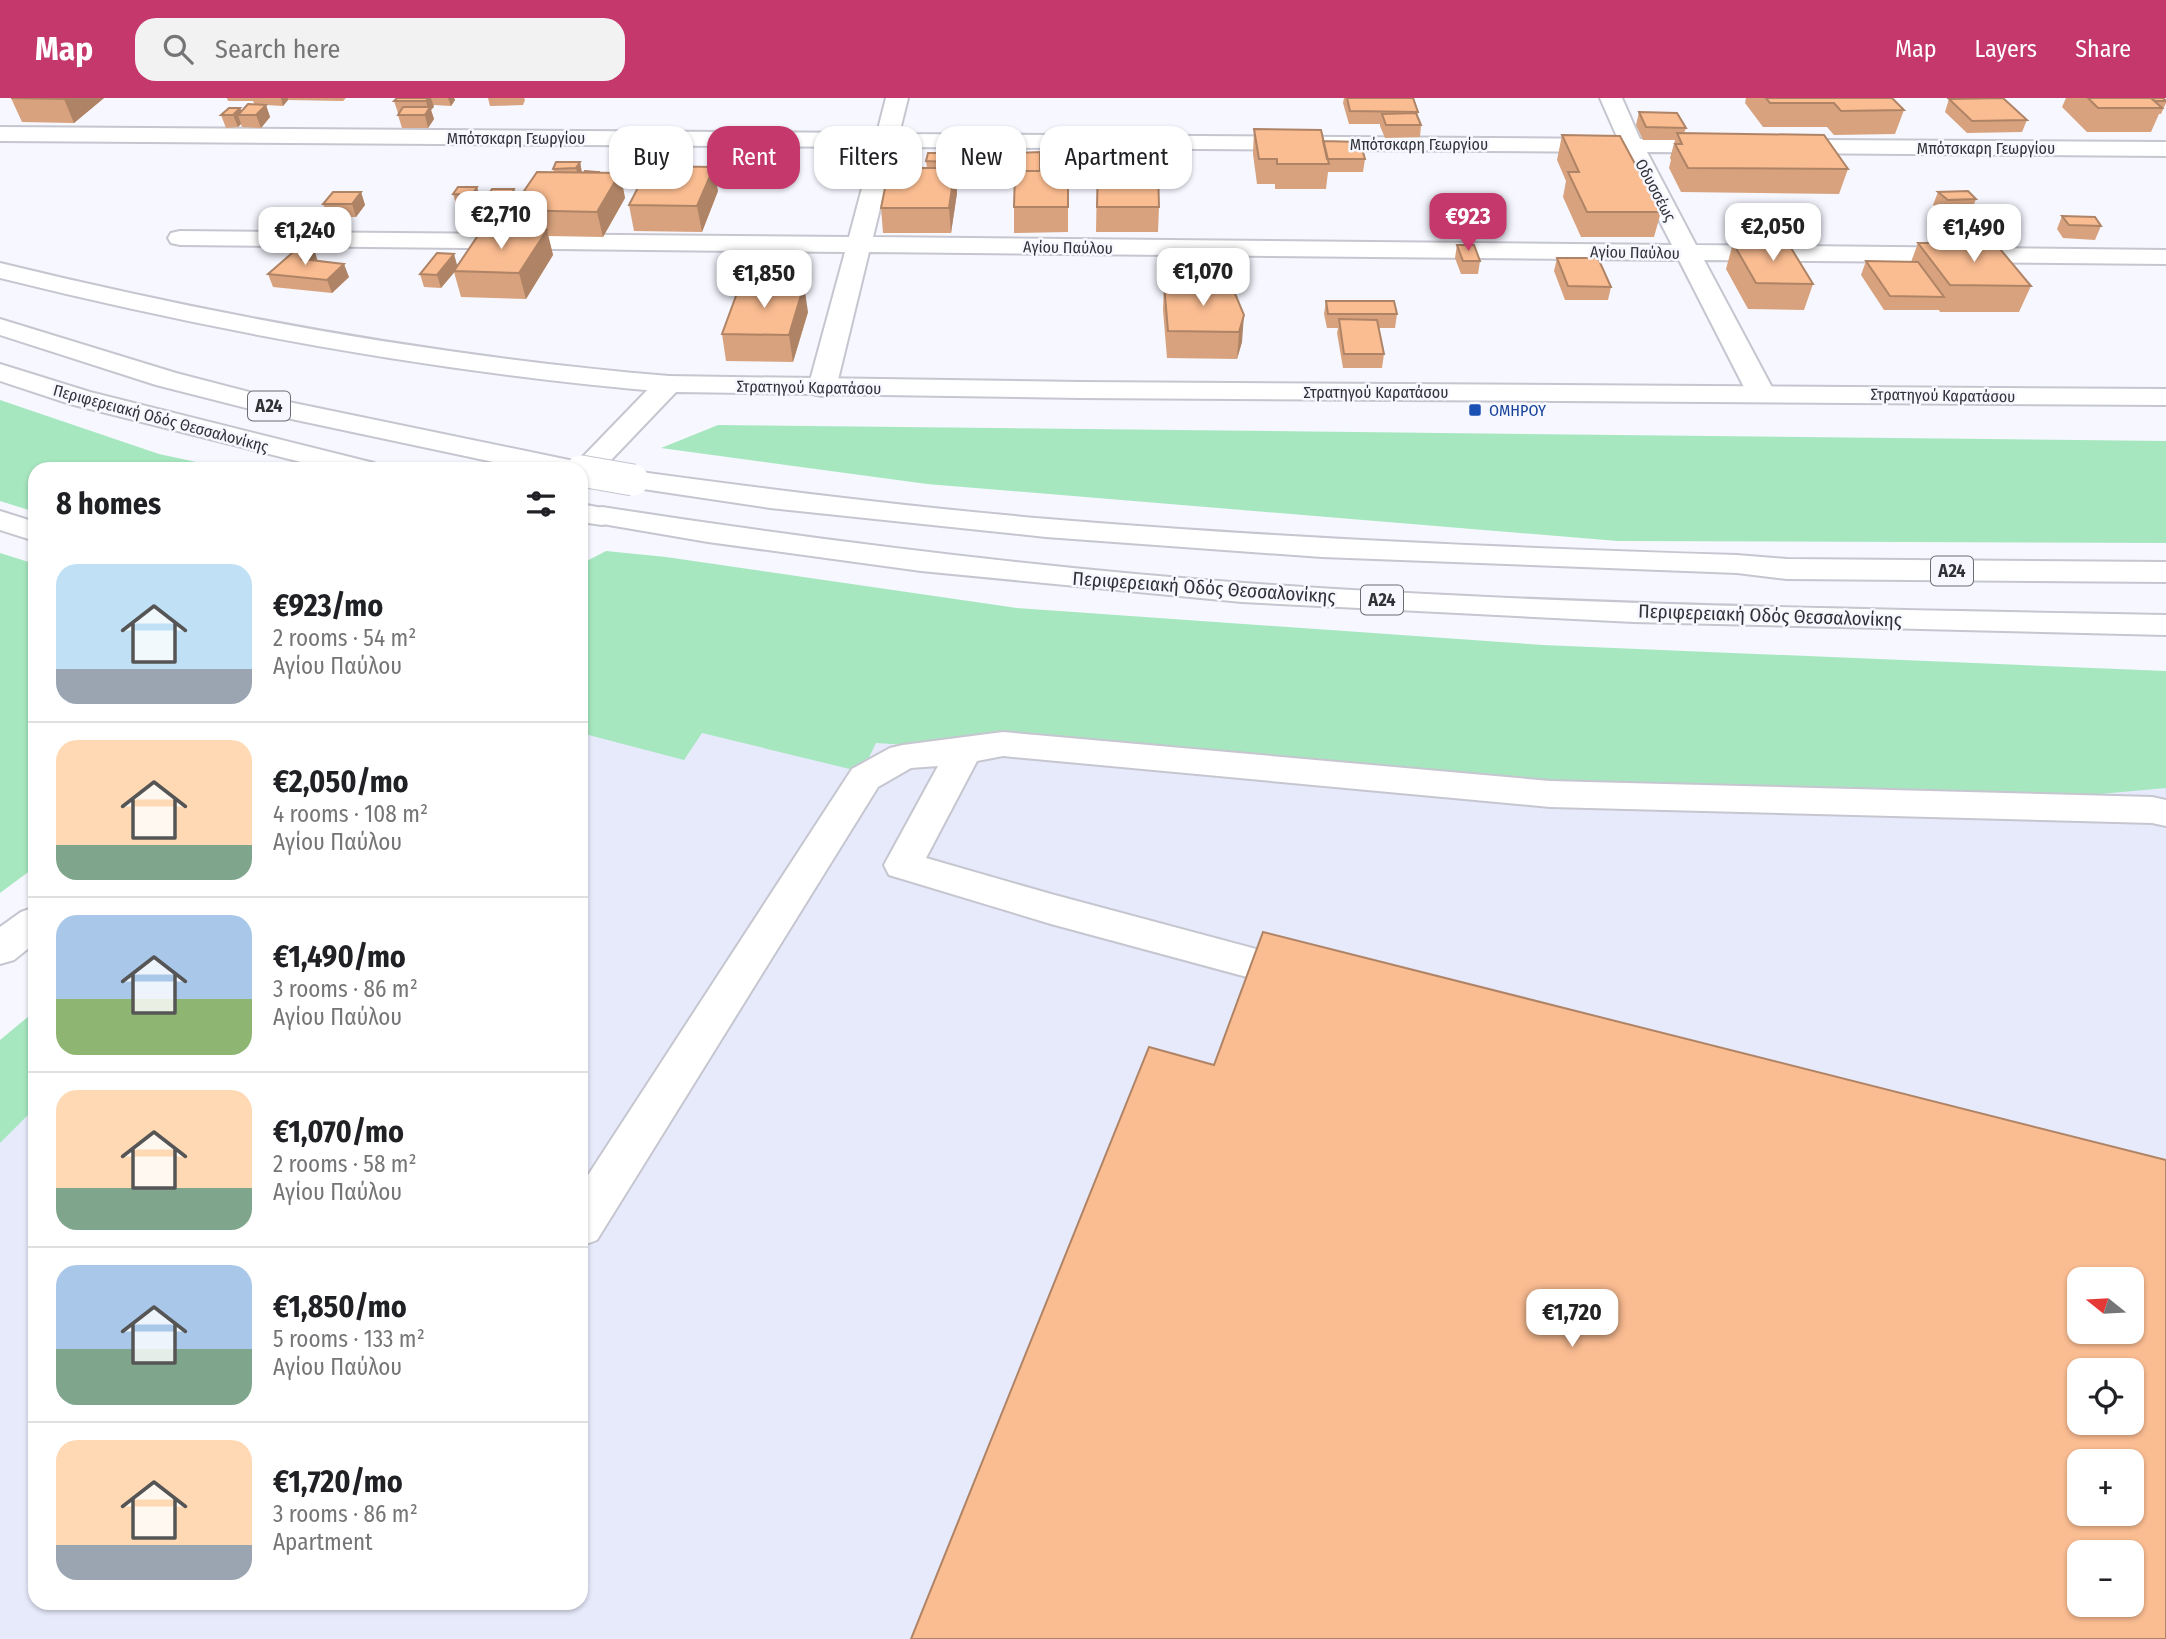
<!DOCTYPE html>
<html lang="en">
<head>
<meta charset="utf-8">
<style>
  :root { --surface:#fff; --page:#f2f2f2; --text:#202124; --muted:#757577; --line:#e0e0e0; --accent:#c4386c }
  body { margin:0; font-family:"Fira Sans Condensed",sans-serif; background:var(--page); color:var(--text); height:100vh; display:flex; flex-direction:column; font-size:26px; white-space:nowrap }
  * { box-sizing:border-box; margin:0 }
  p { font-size:23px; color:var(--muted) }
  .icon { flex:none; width:38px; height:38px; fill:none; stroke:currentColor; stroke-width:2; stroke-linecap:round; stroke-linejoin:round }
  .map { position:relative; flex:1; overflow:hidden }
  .side { position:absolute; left:28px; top:364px; width:560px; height:1148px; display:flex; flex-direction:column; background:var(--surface); border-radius:21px; box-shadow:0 2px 5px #0004 }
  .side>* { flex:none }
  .hud { position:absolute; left:609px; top:28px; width:665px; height:63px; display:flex; gap:14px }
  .needle { width:46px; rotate:288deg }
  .buttons { position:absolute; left:2067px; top:1169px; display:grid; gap:14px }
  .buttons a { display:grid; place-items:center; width:77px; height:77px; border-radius:14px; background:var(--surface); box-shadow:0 2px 5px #0004; font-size:35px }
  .price { position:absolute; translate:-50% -60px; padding:0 16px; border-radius:14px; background:#fff; color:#222; font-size:23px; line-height:46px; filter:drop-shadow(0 2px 4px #0008) }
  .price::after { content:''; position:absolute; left:50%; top:42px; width:21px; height:16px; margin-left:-10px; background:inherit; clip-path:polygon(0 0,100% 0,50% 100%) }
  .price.current { background:var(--accent); color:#fff }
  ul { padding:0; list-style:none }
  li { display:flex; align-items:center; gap:21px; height:175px; padding:0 28px }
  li+li { border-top:2px solid var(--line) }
  li span { display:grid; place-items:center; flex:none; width:196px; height:140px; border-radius:21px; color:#555 }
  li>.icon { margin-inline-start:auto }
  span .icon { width:84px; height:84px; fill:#fffc; stroke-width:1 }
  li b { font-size:30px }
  h2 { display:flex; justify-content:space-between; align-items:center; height:84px; padding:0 28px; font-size:30px }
  .chip { padding:0 24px; border-radius:21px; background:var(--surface); box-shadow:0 2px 5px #0004; font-size:24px; line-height:63px }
  .chip.current { background:var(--accent); color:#fff }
  header { display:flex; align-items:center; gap:42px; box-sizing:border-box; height:98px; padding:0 35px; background:var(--accent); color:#fff }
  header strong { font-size:33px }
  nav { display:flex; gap:38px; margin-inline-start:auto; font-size:24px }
  .search { width:490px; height:63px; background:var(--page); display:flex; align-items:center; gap:18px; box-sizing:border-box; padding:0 24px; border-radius:21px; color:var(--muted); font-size:26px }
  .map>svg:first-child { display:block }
</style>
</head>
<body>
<header>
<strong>Map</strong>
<div class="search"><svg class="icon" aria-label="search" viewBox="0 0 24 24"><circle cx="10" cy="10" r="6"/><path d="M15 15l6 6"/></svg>Search here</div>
<nav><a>Map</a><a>Layers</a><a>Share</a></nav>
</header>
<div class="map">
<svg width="2166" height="1541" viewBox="0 0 2166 1541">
  <rect width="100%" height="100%" fill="#f6f7ff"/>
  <!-- built -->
  <path fill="#e7eafb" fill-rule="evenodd" d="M581,574L2166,648V1541H0V1037L35,1002V1505H581ZM2079,1181H2132V1234H2079ZM2079,1272H2132V1325H2079ZM2079,1363H2132V1416H2079ZM2079,1454H2132V1507H2079Z"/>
  <!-- green -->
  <path fill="#a7e7c0" d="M0,302L159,356L229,371H35V414L0,403Z
    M718,327L2166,343V445L1618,443L927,386L661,350Z
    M606,453L666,459L1017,510L1543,547L2166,573V690L1912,713L876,645L862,674L702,635L684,662L581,635V466Z
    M0,455L35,466V769L0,795Z
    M35,913V1010L0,1045V942Z"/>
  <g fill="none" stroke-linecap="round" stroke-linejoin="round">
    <defs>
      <path id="service" d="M1003,634L1550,683L2152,699L2166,702V728L2152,725L1550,709L1003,658L977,663L926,760L1051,796L1316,867L1322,878L1316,889L1302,894L1051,826L889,777L884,767L938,668L911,670L878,689L597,1142L581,1148V1088L852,671L890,650L903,647Z"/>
      <path id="minor" d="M886,0H908L899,36L1618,41L1600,0H1622L1640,41L2166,44V58L1647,54L1696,147L2166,152V166L1704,162L1775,295L1771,301L1761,303L1751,301L1747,295L1679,162L869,154L836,290L832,296L822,298L812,296L808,290L845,154L180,147L171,145L168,140L171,135L180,133L849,139L873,49L0,43V29L877,35ZM895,49L1624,54L1672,147L873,139Z"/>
      <path id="tertiary" d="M669,278L1080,284L2166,291V307L1080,300L676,294L591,383L581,386V371H571L659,280Z
        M35,809V845L14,862L0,866V829L21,814Z"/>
      <path id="trunk" d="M633,373C771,392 909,409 1048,421C1277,440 1507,450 1737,457L1787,461L2166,464V484L1787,481L1737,475L1322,459L1046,439L770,410L623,388L618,382L623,376Z
        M602,409C815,442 1029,469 1244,485C1551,507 1859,511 2166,517V537L1634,524L1242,504L921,473L708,444L591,424L587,418L591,412Z"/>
      <path id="motorway" d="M0,165C221,219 442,259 669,278L679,280L683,286L679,292L669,294C442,275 221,235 0,180Z
        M0,221L176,275L284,303L569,362L579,365L584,371L581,375V371H527L282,319L156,287L0,237Z
        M0,266L90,294L374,365L379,371H329L70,306L0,283Z
        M581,406L613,412L617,418L613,424L602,427L581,424Z
        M0,413L35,424V443L0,432Z"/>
    </defs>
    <!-- service casing -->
    <use href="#service" stroke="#c5c6cf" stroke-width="4"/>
    <!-- minor casing -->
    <use href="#minor" stroke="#c5c6cf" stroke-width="4"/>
    <!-- tertiary casing -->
    <use href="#tertiary" stroke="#c5c6cf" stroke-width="4"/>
    <!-- trunk casing -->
    <use href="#trunk" stroke="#c5c6cf" stroke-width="4"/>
    <!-- motorway casing -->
    <use href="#motorway" stroke="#c5c6cf" stroke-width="4"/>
    <!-- service -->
    <use href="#service" fill="#fff" fill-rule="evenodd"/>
    <!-- minor -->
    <use href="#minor" fill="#fff" fill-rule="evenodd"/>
    <!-- tertiary -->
    <use href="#tertiary" fill="#fff" fill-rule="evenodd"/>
    <!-- trunk -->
    <use href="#trunk" fill="#fff" fill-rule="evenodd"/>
    <!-- motorway -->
    <use href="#motorway" fill="#fff" fill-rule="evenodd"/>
    <defs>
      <path id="motorway-bridge" d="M581,373L633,382"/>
    </defs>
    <!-- motorway-bridge casing -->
    <use href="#motorway-bridge" stroke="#c5c6cf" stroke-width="33" stroke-linecap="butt"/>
    <!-- motorway-bridge -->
    <use href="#motorway-bridge" stroke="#fff" stroke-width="31"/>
  </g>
  <!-- wall -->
  <path fill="#d7a27d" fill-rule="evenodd" d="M11,0H104L74,25L22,24Z
    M227,0H346L343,3L288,2L283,8L266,7L270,19L261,30L242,29L241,26L238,29L226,30L221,17L240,10L242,13L255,7L253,3H228Z
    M397,0H454L455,2L451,8L434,7L431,12L434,21L428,30H402L398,17L399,15H398L394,3Z
    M488,0H524L525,2L523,7L490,8Z
    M1344,0H1414L1418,14L1417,17L1421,27L1420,39L1385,40L1380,28V26H1349L1343,5Z
    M1746,0H1892L1904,12L1895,36L1834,37L1827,29H1763L1745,5Z
    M2066,0H2163L2166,3V5L2161,16H2159L2151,34H2087L2062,9Z
    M1949,1L2027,22L2022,34L1967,35L1945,14Z
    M1639,14L1686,30L1684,35L1848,71L1839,96L1681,94L1669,70L1671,62L1670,60L1675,42H1643L1636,27Z
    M1254,31L1323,43L1365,61L1363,74H1328L1326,91H1275V86H1257L1253,56Z
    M1562,37L1661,114L1654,139H1581L1563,99L1566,83L1557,62Z
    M1011,52L1012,64L1010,79H956V66Z
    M1120,53L1118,71L1159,109L1158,134H1096L1097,79H1081V66Z
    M951,55V70H955L957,95L951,135H883L881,110L927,70L926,63Z
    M580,64L582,74L620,75L625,100L603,139L548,138L553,157L526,201L461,199L454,174L441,190L424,189L420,176L457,168L480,135H476L472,122L514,91L517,103L554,74L553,71ZM512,114L516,131L502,130Z
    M1040,73H1068V134L1014,135V109Z
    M477,89L480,102L475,110L457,109L453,96Z
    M718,93L702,134L634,133L629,107Z
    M361,94L365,107L356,119H328L323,106Z
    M1938,94L1976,101L1971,114L1995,129L1990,142L1949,143L1937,128L1942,115L1933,107Z
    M2062,118L2101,128L2095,142L2063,140L2057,131Z
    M1733,145L1813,186L1804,212L1748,211L1726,171Z
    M1918,145L2031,188L2019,214H1940L1939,212H1884L1861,177L1866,163L1911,164Z
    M1457,147L1480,163L1478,176H1461L1455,160Z
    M1557,160L1611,189L1608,202H1565L1554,173Z
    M318,163L349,179L332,195L273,189L268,176Z
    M1164,186H1231L1242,244L1237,261L1167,260L1163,212Z
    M1326,203L1397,216L1395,230H1379L1384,256L1382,270H1343L1337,235L1338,230H1327L1324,216Z
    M808,214L793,264L726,263L722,236Z"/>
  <!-- shaded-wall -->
  <path fill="#af8466" d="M65,0H104L74,25L64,1Z
    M281,0H288V2L283,8Z
    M428,0H431L434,9L431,12L434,21L428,30L425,17L428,12L426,3Z
    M448,0H454L455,2L451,8Z
    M266,7L270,19L261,30L256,17Z
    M240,10L243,17H238L241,26L238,29L233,17Z
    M1011,52L1012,64L1010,79L1009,67Z
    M580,64L582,76L579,83L576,70Z
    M714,69L718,93L702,134L697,108Z
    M955,70L957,95L951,135L949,110Z
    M620,75L625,100L603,139L597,114Z
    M477,89L480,102L475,110L472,97Z
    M514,91L518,104L511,112L512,114L499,135L496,122Z
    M361,94L365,107L356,119L352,106Z
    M547,132L553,157L526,201L519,175Z
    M314,151L318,164L302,161Z
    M454,156L458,170L441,190L437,177Z
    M344,166L349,179L332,195L327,182Z
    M804,187L808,214L793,264L789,237Z
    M1244,217L1242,244L1237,261L1239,234Z"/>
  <!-- building -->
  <path fill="#fabc91" stroke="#af8466" stroke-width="2" fill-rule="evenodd" d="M11,0H65L64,1Z
    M397,0H428L426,3H394Z
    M1347,0H1413L1418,14L1350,13Z
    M1766,0H1892L1904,12L1841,13L1834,5H1770Z
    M2003,0L2027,22L1972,23L1949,1Z
    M2088,0H2151L2162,10H2098Z
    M2151,0H2163L2166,3H2155Z
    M248,6L266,7L256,17H238Z
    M403,9H430L425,17H398Z
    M229,10H240L233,17H221Z
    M1639,14L1677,15L1686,30L1646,29Z
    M1416,15L1421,27H1386L1382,16Z
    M1254,31L1321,32L1329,66H1277V61H1259Z
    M1677,35L1824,37L1848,71L1688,70L1675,46H1682Z
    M1562,37L1620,38L1661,114H1587L1568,74H1579Z
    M1084,39L1121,40L1118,67L1081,66Z
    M1323,43L1360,44L1365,61H1327Z
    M958,52H1011L1009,67L956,66Z
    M1040,54V73H1017V55Z
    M928,55H951L949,64L926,63Z
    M556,64H580L576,70L553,71Z
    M649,68L714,69L697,108L629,107Z
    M889,70H955L949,110H881Z
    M1098,71H1158L1159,109H1097Z
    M585,73L598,74L597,75H584Z
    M1015,73H1068V109H1014Z
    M537,74L620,75L597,114L511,112Z
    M458,89H477L472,97L453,96Z
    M492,91H514L496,122H472Z
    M1968,93L1976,101L1948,102L1938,94Z
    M333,94H361L352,106H323Z
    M1942,115H1982L1995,129L1954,130Z
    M2062,118L2095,119L2101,128L2069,127Z
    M483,130L547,132L519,175L454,173Z
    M1733,145H1788L1813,186L1756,185Z
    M1918,145H1995L2031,188L1950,187Z
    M1457,147H1474L1480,163H1463Z
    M299,149L314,151L302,161L344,166L327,182L268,176Z
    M437,155L454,156L437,177L420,176Z
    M1557,160H1598L1611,189L1568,188Z
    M1866,163L1918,164L1944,199L1890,198Z
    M1164,186H1231L1244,217L1239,234L1168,233Z
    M740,187H804L789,237L722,236Z
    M1326,203H1394L1397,216H1328Z
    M1339,221L1377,222L1384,256H1344Z
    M1263,834L2166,1062V1541H911L1149,949L1214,967ZM2079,1181H2132V1234H2079ZM2079,1272H2132V1325H2079ZM2079,1363H2132V1416H2079ZM2079,1454H2132V1507H2079Z"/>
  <!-- markers -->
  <rect fill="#1a4fb4" stroke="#f6f7ff" stroke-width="2.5" x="1468" y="305" width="14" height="14" rx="3.5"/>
  <g text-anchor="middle" stroke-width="5" stroke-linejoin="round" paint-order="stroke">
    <!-- far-street labels -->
    <g font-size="16" fill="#313235" stroke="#f6f7ff">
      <text x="516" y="46">Μπότσκαρη Γεωργίου</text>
      <text x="1419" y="52">Μπότσκαρη Γεωργίου</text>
      <text x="1986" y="56">Μπότσκαρη Γεωργίου</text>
      <text transform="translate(1656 92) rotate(62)" y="6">Οδυσσέως</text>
      <text transform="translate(1068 149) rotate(1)" y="6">Αγίου Παύλου</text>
      <text transform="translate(1635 154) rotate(1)" y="6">Αγίου Παύλου</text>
      <text transform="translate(809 289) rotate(1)" y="6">Στρατηγού Καρατάσου</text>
      <text x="1376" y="300">Στρατηγού Καρατάσου</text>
      <text transform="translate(1943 297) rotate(1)" y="6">Στρατηγού Καρατάσου</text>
      <text transform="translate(161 320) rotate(15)" y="6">Περιφερειακή Οδός Θεσσαλονίκης</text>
    </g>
    <!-- far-transit labels -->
    <g font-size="16" fill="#164399" stroke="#f6f7ff" text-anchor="start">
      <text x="1489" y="318">ΟΜΗΡΟΥ</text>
    </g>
    <!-- shield labels -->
    <g fill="#f6f7ff" stroke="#6c6d72" stroke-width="2">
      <rect x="248" y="293.5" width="42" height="29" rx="5"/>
      <rect x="1931" y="458.5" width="42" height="29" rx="5"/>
      <rect x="1361" y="487.5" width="42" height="29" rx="5"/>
    </g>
    <g font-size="18" font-weight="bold" fill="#313235">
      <text x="269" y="314">Α24</text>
      <text x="1952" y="479">Α24</text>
      <text x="1382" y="508">Α24</text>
    </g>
    <!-- street labels -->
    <g font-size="19" fill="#313235" stroke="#f6f7ff">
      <text transform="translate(1204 489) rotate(4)" y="7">Περιφερειακή Οδός Θεσσαλονίκης</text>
      <text transform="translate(1770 517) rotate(2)" y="7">Περιφερειακή Οδός Θεσσαλονίκης</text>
    </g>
  </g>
</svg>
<div class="buttons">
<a><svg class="needle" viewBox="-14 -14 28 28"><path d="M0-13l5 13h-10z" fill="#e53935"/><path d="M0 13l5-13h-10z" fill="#757577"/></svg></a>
<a><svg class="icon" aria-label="locate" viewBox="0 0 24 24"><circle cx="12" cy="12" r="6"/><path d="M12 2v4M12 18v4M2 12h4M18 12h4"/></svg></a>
<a>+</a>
<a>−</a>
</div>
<b class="price" style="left:501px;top:153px">€2,710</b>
<b class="price current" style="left:1468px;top:155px">€923</b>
<b class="price" style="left:1773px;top:165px">€2,050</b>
<b class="price" style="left:1974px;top:166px">€1,490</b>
<b class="price" style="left:305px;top:169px">€1,240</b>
<b class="price" style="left:1203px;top:210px">€1,070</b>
<b class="price" style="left:764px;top:212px">€1,850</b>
<b class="price" style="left:1572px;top:1251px">€1,720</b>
<div class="hud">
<a class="chip">Buy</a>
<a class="chip current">Rent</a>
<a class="chip">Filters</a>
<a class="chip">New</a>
<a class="chip">Apartment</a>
</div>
<section class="side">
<h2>8 homes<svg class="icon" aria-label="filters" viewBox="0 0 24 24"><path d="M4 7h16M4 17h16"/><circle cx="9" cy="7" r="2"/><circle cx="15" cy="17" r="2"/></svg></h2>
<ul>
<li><span style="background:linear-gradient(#bfe0f5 75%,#9aa5b1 0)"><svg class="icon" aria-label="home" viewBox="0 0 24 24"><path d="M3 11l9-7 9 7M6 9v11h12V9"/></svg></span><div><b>€923/mo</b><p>2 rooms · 54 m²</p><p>Αγίου Παύλου</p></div></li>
<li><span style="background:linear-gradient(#ffd9b3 75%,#7fa58c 0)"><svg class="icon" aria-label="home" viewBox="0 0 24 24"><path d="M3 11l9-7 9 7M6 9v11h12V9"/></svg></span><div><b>€2,050/mo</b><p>4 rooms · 108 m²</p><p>Αγίου Παύλου</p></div></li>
<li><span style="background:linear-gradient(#a9c7e8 60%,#8fb573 0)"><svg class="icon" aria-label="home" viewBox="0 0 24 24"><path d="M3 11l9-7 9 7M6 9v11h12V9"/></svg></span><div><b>€1,490/mo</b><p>3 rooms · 86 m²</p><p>Αγίου Παύλου</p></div></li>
<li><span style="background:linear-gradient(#ffd9b3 70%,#7fa58c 0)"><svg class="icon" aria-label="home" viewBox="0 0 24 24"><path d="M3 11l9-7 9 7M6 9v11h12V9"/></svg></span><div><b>€1,070/mo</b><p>2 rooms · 58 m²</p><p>Αγίου Παύλου</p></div></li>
<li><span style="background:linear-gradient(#a9c7e8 60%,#7fa58c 0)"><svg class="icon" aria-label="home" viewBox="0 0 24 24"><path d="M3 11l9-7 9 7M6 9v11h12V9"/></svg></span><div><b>€1,850/mo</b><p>5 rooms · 133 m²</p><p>Αγίου Παύλου</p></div></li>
<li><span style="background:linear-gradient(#ffd9b3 75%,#9aa5b1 0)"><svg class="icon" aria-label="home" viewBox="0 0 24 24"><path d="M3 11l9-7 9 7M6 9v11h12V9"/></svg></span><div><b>€1,720/mo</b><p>3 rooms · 86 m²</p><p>Apartment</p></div></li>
</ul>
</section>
</div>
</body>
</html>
